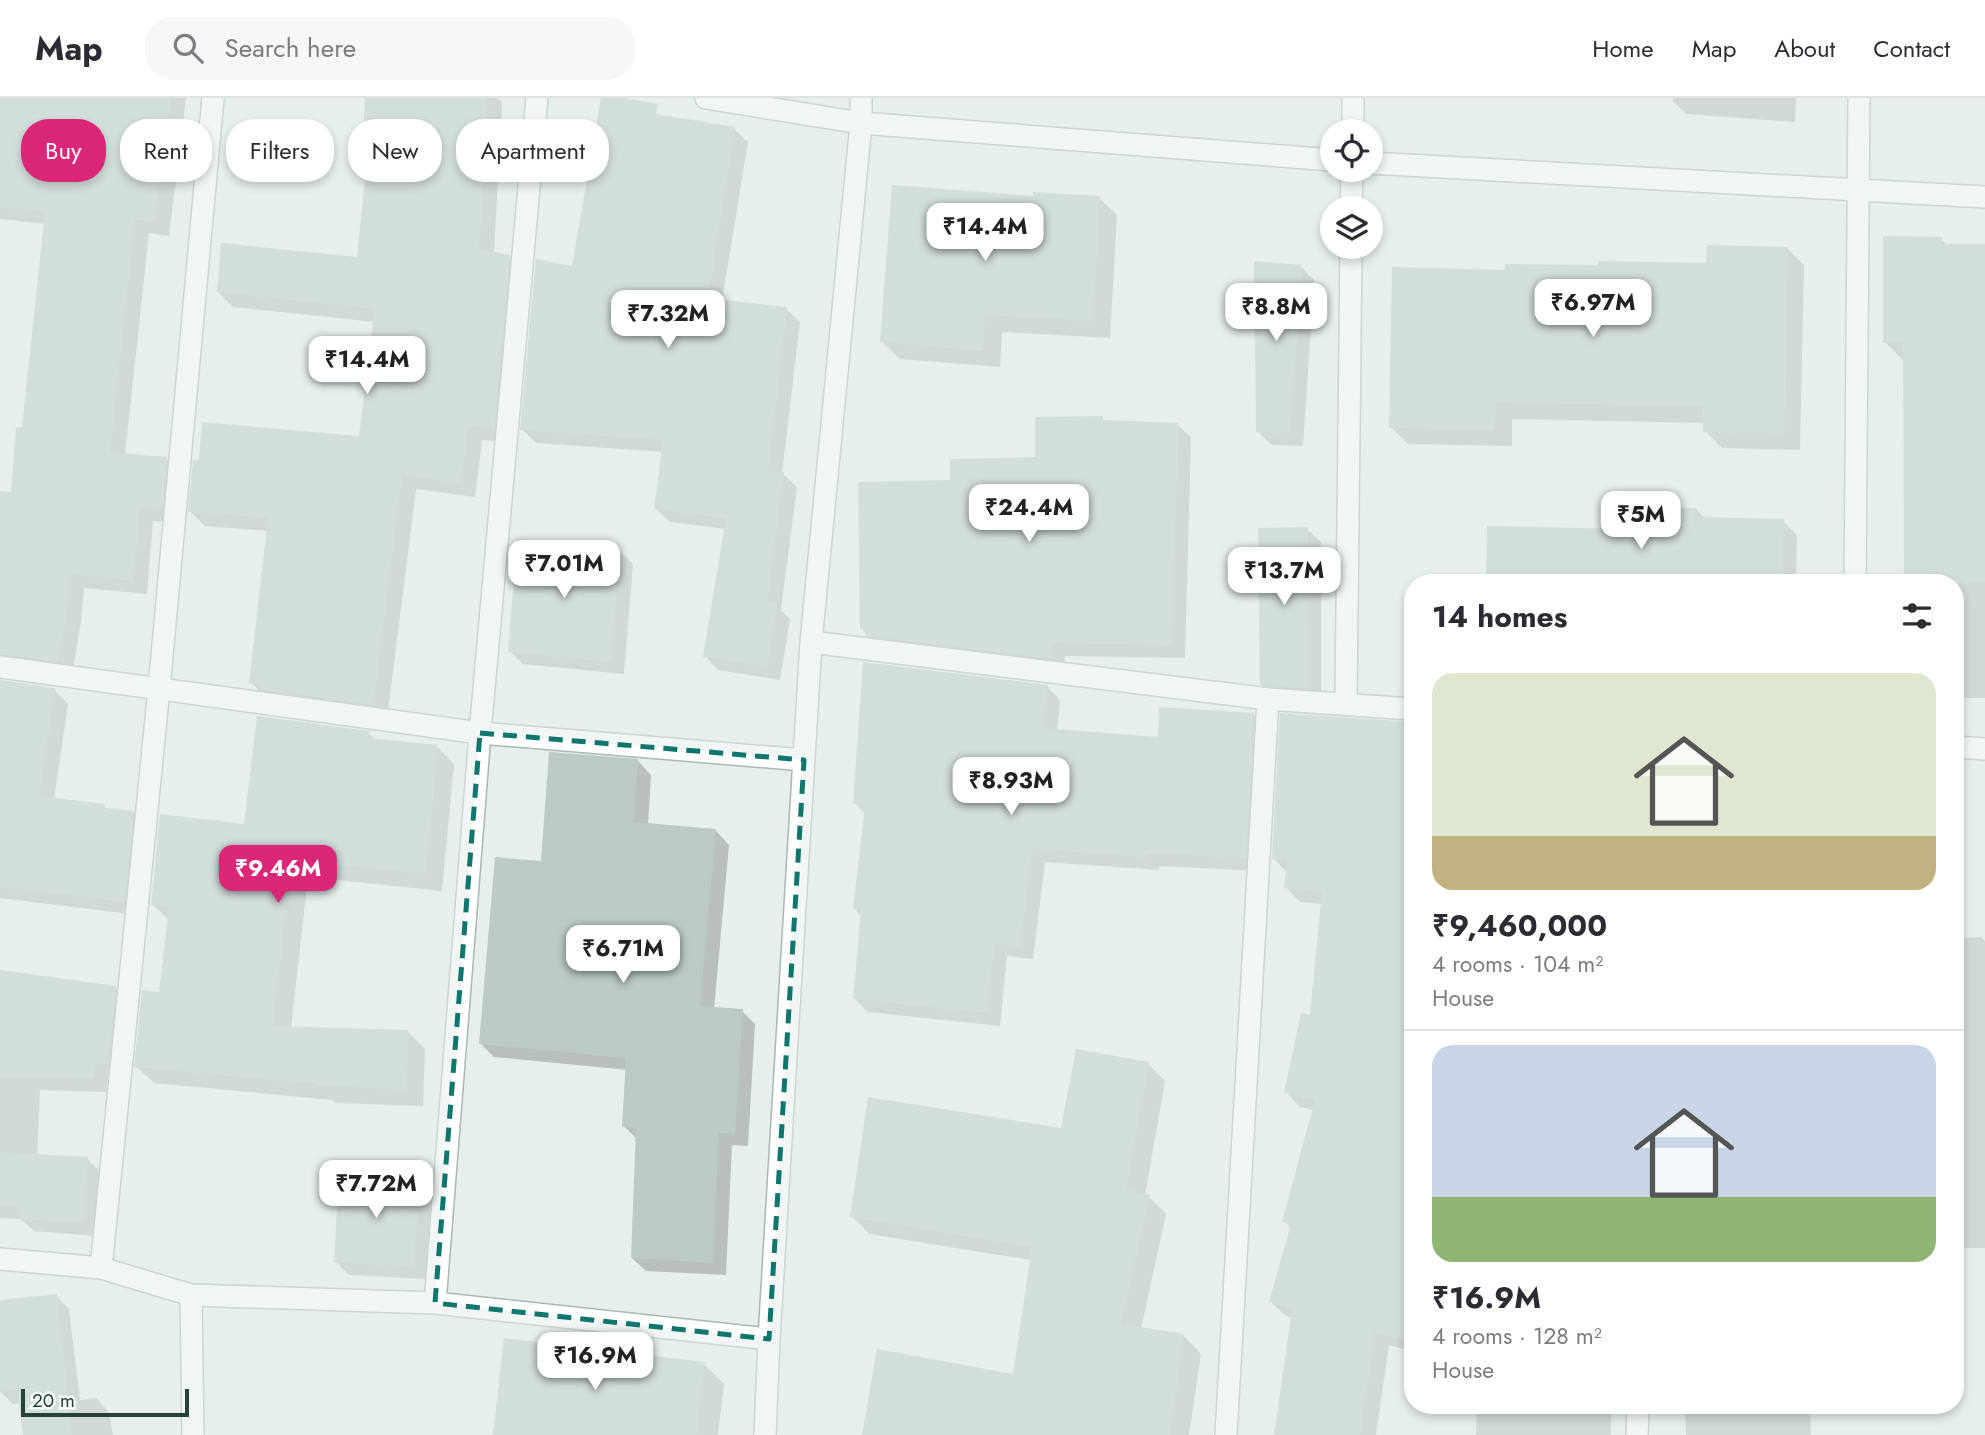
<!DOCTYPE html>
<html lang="en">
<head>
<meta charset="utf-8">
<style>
  :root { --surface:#fff; --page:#f7f7f7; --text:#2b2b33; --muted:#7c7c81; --line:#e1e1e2; --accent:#db2777 }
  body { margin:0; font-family:Jost,sans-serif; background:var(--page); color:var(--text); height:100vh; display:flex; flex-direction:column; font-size:26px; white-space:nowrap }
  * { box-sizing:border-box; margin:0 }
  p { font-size:23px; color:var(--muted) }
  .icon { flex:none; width:38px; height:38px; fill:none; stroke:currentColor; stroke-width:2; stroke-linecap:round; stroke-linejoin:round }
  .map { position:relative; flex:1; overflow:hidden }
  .panel { position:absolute; left:1404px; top:476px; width:560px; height:840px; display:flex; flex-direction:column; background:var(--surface); border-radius:28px; box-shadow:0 4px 10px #0003 }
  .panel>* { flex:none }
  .guide { position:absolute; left:21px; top:21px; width:665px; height:63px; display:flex; gap:14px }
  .fabs { position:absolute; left:1320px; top:21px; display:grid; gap:14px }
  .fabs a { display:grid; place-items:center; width:63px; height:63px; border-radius:50%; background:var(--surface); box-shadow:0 4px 10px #0003; font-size:35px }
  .scale { position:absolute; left:21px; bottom:18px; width:168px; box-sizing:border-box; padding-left:7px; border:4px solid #24423a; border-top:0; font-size:19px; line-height:24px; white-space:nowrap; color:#24423a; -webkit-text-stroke:5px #f7fbf9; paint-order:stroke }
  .price { position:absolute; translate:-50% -60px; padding:0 16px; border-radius:14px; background:#fff; color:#222; font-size:23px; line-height:46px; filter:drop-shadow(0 2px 4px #0008) }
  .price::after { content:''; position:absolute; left:50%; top:42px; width:21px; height:16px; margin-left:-10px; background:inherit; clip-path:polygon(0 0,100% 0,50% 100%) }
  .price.current { background:var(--accent); color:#fff }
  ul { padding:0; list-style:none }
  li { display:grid; align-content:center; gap:14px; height:371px; padding:0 28px }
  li+li { border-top:2px solid var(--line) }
  li span { display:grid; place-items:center; height:217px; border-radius:21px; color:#555 }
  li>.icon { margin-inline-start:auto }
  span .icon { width:126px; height:126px; fill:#fffc; stroke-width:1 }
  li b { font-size:30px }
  h2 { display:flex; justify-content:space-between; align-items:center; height:84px; padding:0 28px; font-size:30px }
  .chip { padding:0 24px; border-radius:28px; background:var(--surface); box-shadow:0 4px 10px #0003; font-size:24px; line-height:63px }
  .chip.current { background:var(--accent); color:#fff }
  header { display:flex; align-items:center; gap:42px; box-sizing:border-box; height:98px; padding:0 35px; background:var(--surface); border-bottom:2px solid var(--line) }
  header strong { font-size:33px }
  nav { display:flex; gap:38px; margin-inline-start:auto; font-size:24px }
  .search { width:490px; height:63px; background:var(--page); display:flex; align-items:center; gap:18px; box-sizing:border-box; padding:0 24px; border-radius:28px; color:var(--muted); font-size:26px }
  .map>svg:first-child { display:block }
</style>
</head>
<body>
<header>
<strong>Map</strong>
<div class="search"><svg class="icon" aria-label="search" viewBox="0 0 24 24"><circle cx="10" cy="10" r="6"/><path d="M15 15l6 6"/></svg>Search here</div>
<nav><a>Home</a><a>Map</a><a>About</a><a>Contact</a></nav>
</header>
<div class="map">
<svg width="1985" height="1337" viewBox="0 0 1985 1337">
  <rect width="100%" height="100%" fill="#e6efeb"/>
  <!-- shadow -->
  <path fill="#0003" d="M0,0H186L169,138L149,135L125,357L166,361L180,375L176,425L153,423L147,496L84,490L81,524L72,577L4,575L0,584V395L12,396L23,331L45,126L0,121Z
    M366,0H498L502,5L494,155L509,158L524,173L509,344L482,342L475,399L416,391L387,621L265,599L251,584L268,433L205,428L190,413L360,340L375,224L233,209L218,194L358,161L367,75L363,71Z
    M1673,0H1796L1795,24L1686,16L1673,3Z
    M734,31L748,44L722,203L786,211L800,224L782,375L797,389L781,512L790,521L780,582L718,572L705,558L726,431L670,424L656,411L663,354L536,345L522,331L574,170Z
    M1034,100H1099L1117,117L1110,240L1002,234L1000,269L900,261L882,244Z
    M1941,141L1948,148H1985V600H1955V485L1905,264L1885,244Z
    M1787,150L1804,167L1800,352L1722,350L1705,333V325L1512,321V348L1408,346L1391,329L1507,174L1708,167Z
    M1301,169L1314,182L1303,348L1272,347L1258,334Z
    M1102,320L1105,324L1177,326L1191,340L1185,560L1065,558L1064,573L881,550L867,537L862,530L952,384L1036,361Z
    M1696,411L1706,421L1783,423L1797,437L1796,485H1488L1623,433Z
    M1307,431L1321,444V603L1275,600L1261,586Z
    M619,453L633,466L624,576L523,566L510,553Z
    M0,584L54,591L68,606L54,702L104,708L108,712L133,715L147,729L138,817L0,800Z
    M1047,588L1060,602L1057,633L1159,640L1253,616L1267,630L1259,773L1159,768V772L1045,764L1033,861L1007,858L1000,928L868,914L855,901L862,819L855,811L865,716L855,705Z
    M1282,617L1412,626V1254L1389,1247L1376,1337H1276L1293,1220L1286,1218L1271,1204L1292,1131L1284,1123L1314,1012L1300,1009L1286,994L1311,920L1323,806L1300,804L1286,789L1287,774L1274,761Z
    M368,635L376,642L437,649L454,666L442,793L308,779L291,930L408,934L425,951L423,1008L336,1005L333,1002L154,985L136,968L161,896L169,822L152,806L245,728Z
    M638,663L651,677L648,727L716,733L729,747L714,911L742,913L755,926L748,1048L732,1047L726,1177L646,1173L632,1160L638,1042L624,1028L628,972L494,959L480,945L543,765Z
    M1981,839L1985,843V1150H1955V840Z
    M0,874L115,890L129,903L121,979L108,977L106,994L40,992L37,1058L87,1061L101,1074L97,1138L34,1133L21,1121L0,1120Z
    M1148,966L1165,983L1145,1098L1149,1099L1166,1116L1141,1231L1184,1238L1201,1256L1189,1337H863L1015,1278L1031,1162L869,1136L852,1118L1063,1032Z
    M418,1080L432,1094L426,1181L349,1177L335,1163Z
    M56,1198L69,1211L80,1302L96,1300L109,1314L113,1337H25L21,1305L13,1306L0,1293V1204Z
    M704,1266L724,1286L718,1337H495Z
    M1477,1307H1611V1337H1476Z
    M1685,1307H1810L1811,1337H1686Z"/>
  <!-- building -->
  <path fill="#bbcac4" d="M0,0H171L155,124L135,121L110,354L167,359L162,411L140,410L133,483L70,476L68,509L58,564L0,556V393L11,394L16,329H22L45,114L0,109Z
    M365,0H487L479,151L510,157L494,330L468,328L461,385L402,377L373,607L260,591V586L249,585L268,420L188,414L193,362H199L202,324L359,338L375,211L217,194L221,145L357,159L366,72H361Z
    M601,0H623L658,6L656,16L735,29L708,200L787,209L768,372L784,374L767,504L777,506L767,569L703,559L726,420L654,411L663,342L520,332L536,161L572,168Z
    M892,87L1033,98V94L1100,98L1093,223L985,217L983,253L880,244Z
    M1883,138L1942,139V146H1985V485H1904L1903,245H1883Z
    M1707,147L1788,149L1784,336L1703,334V309L1589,306L1496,305L1495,332L1389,330L1392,169L1505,172V166L1598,167V163L1706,165Z
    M1254,163L1302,167L1290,335L1256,334Z
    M1103,318V322L1178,325L1172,547L1052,545L1051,561L865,538L866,531H860L858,384L950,382V361L1035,359V319Z
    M1622,408L1697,410V419L1784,421L1782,485H1486L1487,428L1622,431Z
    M1308,429L1309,591L1260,587L1258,430Z
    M517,441L620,451L611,564L508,554Z
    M863,564L1048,587L1043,630L1158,639L1159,609L1254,615L1246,760L1146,755V759L1032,751L1020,849L994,846L987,915L853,901L861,812L853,811L865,707L853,706Z
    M0,582L55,590L39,698L105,706V710L134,713L125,804L0,789Z
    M1280,615L1412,624V1244L1375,1234L1360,1337H1274L1292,1211L1269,1204L1291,1126L1282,1124L1315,1002L1284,995L1301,915L1310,917L1322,794L1284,790L1287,762L1272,761Z
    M257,618L369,633L368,640L438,647L426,776L291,762L273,928L408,932L407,991L317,988V986L134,969L142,892L159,894L169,809L151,807L160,716L244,726Z
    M549,654L638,661L634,724L716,731L700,908L743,911L735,1036L719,1035L713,1165L631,1160L636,1030L622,1029L626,960L479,946L495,759L541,763Z
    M0,872L116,888L108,966L95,965L94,981L0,979Z
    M1076,951L1149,964L1126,1092L1150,1097L1121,1226L1184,1236L1170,1337H862L877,1251L1013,1276L1032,1149L850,1119L868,999L1061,1030Z
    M0,1054L88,1059L84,1125L18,1121L19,1109L0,1108Z
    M339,1074L419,1079L414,1169L334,1164Z
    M57,1196L72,1337H23L17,1292L0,1293V1202Z
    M504,1240L705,1264L696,1337H493Z"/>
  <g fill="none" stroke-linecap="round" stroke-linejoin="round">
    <defs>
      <path id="minor" d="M706,0L861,25L1332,62
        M1353,33V0
        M1370,65L1985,99
        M1351,110L1352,72
        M1855,485L1859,0
        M811,544L1268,601L1412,611
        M0,569L480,635L804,662
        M1346,605L1351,149
        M1955,649L1985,651
        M0,1161L101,1170L191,1197L435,1205L769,1241
        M101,1170L159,591L213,0
        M191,1197L193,1337
        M435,1205L480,635L537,0
        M765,1337L769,1241L811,544L861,25V0
        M1226,1337L1268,601
        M1637,1337L1638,1307"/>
    </defs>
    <!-- minor casing -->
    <use href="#minor" stroke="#a8b8b2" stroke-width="24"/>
    <!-- minor -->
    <use href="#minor" stroke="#fff" stroke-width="21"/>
  </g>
  <!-- marked area -->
  <path d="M0 0H1985V1337H0ZM480,635L804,662L769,1241L435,1205Z" fill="#e6efeb" fill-opacity=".55" fill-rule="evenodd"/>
  <path fill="none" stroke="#0f766e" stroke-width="5" stroke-dasharray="14 9" stroke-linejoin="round" d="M480,635L804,662L769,1241L435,1205Z"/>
</svg>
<div class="fabs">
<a><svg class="icon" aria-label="locate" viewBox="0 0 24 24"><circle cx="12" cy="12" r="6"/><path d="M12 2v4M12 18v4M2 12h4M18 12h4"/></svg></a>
<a><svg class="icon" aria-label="layers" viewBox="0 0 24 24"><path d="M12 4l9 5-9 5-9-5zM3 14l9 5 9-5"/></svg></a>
</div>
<div class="scale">20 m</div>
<b class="price" style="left:985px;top:165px">₹14.4M</b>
<b class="price" style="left:1593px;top:241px">₹6.97M</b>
<b class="price" style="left:1276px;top:245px">₹8.8M</b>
<b class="price" style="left:668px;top:252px">₹7.32M</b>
<b class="price" style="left:367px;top:298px">₹14.4M</b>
<b class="price" style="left:1029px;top:446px">₹24.4M</b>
<b class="price" style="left:1641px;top:453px">₹5M</b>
<b class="price" style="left:564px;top:502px">₹7.01M</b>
<b class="price" style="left:1284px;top:509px">₹13.7M</b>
<b class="price" style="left:1011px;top:719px">₹8.93M</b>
<b class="price current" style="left:278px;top:807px">₹9.46M</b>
<b class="price" style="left:623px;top:887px">₹6.71M</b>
<b class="price" style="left:376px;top:1122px">₹7.72M</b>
<b class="price" style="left:595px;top:1294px">₹16.9M</b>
<div class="guide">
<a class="chip current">Buy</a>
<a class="chip">Rent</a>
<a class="chip">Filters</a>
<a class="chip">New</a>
<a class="chip">Apartment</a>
</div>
<section class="panel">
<h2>14 homes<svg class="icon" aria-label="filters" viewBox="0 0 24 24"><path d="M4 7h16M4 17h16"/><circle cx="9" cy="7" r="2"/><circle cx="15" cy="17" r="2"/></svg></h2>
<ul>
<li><span style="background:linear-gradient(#dfe7d0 75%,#c2b280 0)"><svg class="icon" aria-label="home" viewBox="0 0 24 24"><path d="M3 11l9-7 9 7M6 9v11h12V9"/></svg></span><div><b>₹9,460,000</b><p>4 rooms · 104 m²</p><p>House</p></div></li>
<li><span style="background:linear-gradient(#c9d6e8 70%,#8fb573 0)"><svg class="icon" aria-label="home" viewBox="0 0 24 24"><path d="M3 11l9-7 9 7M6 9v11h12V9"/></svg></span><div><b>₹16.9M</b><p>4 rooms · 128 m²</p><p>House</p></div></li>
</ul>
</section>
</div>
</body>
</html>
